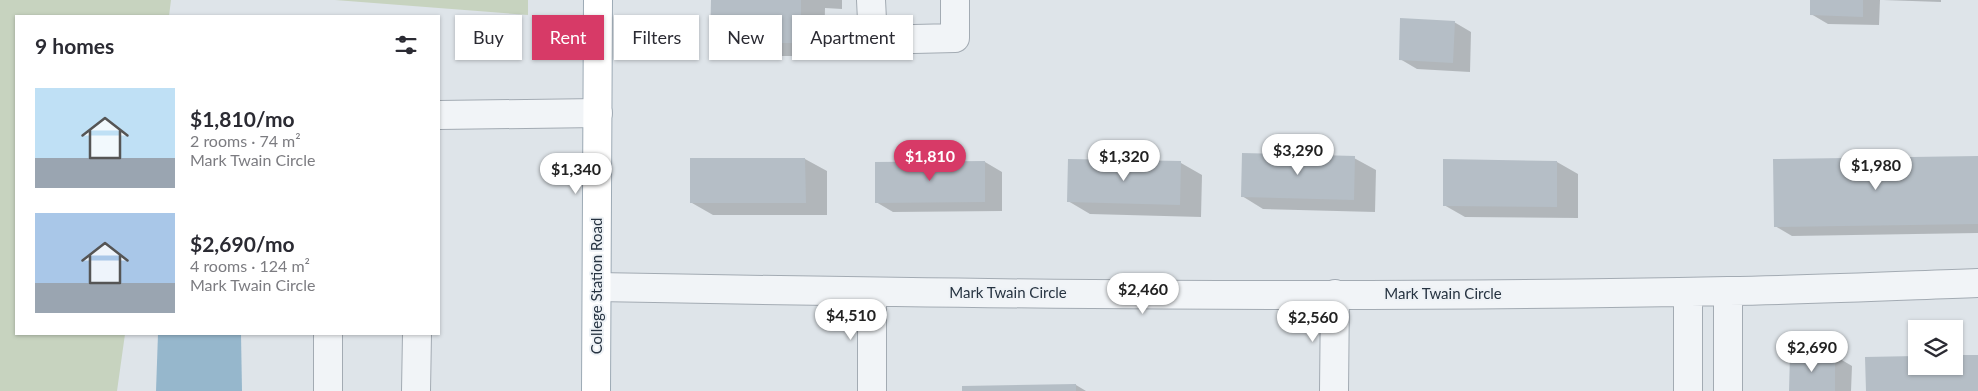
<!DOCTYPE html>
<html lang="en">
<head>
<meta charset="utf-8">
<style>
  :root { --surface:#fff; --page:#f7f7f7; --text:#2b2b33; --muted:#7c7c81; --accent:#d73a67 }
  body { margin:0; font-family:Lato,sans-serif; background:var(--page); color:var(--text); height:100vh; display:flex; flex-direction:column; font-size:19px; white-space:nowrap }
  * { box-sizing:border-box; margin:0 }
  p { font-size:16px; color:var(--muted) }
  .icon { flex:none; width:28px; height:28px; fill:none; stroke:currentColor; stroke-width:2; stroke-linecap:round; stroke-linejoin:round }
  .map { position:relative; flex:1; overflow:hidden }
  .drawer { position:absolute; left:15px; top:15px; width:425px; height:320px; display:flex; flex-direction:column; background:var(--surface); border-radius:0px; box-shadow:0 1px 4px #0004 }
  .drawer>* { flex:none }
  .guide { position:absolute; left:455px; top:15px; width:475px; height:45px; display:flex; gap:10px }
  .controls { position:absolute; left:1908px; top:320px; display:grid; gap:10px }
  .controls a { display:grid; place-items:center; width:55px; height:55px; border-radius:0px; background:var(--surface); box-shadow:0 1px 4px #0004; font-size:25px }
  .price { position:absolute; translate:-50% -42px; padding:0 11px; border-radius:18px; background:#fff; color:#222; font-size:16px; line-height:32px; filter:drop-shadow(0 1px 2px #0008) }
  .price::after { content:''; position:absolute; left:50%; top:30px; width:15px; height:11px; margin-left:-8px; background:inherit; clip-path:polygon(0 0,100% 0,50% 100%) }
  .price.current { background:var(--accent); color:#fff }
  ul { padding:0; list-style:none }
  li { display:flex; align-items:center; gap:15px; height:125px; padding:0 20px }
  li span { display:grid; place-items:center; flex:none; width:140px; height:100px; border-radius:0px; color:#555 }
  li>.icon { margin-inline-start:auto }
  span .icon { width:60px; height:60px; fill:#fffc; stroke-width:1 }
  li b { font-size:21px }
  h2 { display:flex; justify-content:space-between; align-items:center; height:60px; padding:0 20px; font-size:21px }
  .tag { padding:0 18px; border-radius:0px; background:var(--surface); box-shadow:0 1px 4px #0004; font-size:18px; line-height:45px }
  .tag.current { background:var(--accent); color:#fff }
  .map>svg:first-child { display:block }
</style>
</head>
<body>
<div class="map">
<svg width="1978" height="391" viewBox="0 0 1978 391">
  <rect width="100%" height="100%" fill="#dee4e9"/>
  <!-- green -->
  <path fill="#c7d3bf" d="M0,0H171L169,16H16V334H125L117,391H0Z
    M335,0H528V15Z"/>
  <!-- water -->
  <path fill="#96b7cc" d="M158,334H241L242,391H156Z"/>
  <!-- shadow -->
  <path fill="#0003" d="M719,0H842V9L825,8L824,56H736L712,42Z
    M1811,0H1880L1879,25L1828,24L1811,14Z
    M1883,0H1941V2Z
    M1454,22L1471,32L1470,72L1417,69L1400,59Z
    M1354,158L1376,170L1375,212L1263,209L1242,196Z
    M1978,158V233L1792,236L1775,226Z
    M692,159H805L827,171V215H713L692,203Z
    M985,162L1002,172V211L893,212L876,202V163Z
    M1557,162L1578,174V218L1465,217L1444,205Z
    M1181,163L1202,175L1201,217L1090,214L1068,201Z
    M1835,356L1852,366L1851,391H1790Z
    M1076,385L1086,391H963Z"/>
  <!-- building -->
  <path fill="#b5bec6" d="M711,0H801V43H710Z
    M1810,0H1863V17L1810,15Z
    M1400,18L1455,21L1453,63L1399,60Z
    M1242,153L1355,156L1354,200L1241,197Z
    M1978,156V224L1774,227L1773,159Z
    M690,158H805L806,203H690Z
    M1068,159L1181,161L1180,205L1067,202Z
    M1443,159L1557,161V207L1443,206Z
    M985,161V202L875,203V162Z
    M1790,354L1835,355V391H1789Z
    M1954,355H1978V391H1866L1865,357L1916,356V366H1954Z
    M1076,384V391H962V386Z"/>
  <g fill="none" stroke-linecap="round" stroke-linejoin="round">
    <defs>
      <path id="minor" d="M871,0L873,40L955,38V0
        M439,115L598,113
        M597,287C974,294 1352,299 1728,291C1812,290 1895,286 1978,283
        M1728,291V391
        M328,391V334
        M416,391L417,334
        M872,391V292
        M1334,391L1335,294
        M1688,391V292"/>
      <path id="major" d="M596,391L598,0"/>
    </defs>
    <!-- minor casing -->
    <use href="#minor" stroke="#a3abb3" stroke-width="30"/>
    <!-- major casing -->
    <use href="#major" stroke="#9daab5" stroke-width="30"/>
    <!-- minor -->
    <use href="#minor" stroke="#f1f4f7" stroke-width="28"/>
    <!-- major -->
    <use href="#major" stroke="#fff" stroke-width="28"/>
  </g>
  <g text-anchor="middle" stroke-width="4" stroke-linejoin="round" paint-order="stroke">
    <!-- street labels -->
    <g font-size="15" fill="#263341" stroke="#eef2f6">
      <text transform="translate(597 286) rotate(-90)" y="5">College Station Road</text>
      <text x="1008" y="298">Mark Twain Circle</text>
      <text x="1443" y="299">Mark Twain Circle</text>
    </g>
  </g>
</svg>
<div class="controls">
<a><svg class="icon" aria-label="layers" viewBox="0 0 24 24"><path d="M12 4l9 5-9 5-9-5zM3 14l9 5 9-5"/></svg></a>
</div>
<b class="price" style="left:1298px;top:176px">$3,290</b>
<b class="price current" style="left:930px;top:182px">$1,810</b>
<b class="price" style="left:1124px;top:182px">$1,320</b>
<b class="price" style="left:1876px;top:191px">$1,980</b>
<b class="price" style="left:576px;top:195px">$1,340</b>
<b class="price" style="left:1143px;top:315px">$2,460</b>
<b class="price" style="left:851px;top:341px">$4,510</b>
<b class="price" style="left:1313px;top:343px">$2,560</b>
<b class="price" style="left:1812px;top:373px">$2,690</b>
<div class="guide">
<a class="tag">Buy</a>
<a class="tag current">Rent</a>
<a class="tag">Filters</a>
<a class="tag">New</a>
<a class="tag">Apartment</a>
</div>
<section class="drawer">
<h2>9 homes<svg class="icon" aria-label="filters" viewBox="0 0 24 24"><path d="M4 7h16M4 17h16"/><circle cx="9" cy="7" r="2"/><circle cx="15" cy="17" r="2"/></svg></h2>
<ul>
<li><span style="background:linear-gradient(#bfe0f5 70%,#9aa5b1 0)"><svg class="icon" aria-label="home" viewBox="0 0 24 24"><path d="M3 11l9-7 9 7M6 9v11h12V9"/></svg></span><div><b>$1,810/mo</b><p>2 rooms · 74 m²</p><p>Mark Twain Circle</p></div></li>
<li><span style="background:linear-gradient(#a9c7e8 70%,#9aa5b1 0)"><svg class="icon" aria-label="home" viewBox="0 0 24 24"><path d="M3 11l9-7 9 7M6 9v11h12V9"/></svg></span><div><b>$2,690/mo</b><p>4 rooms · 124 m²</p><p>Mark Twain Circle</p></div></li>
</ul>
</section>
</div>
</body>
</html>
